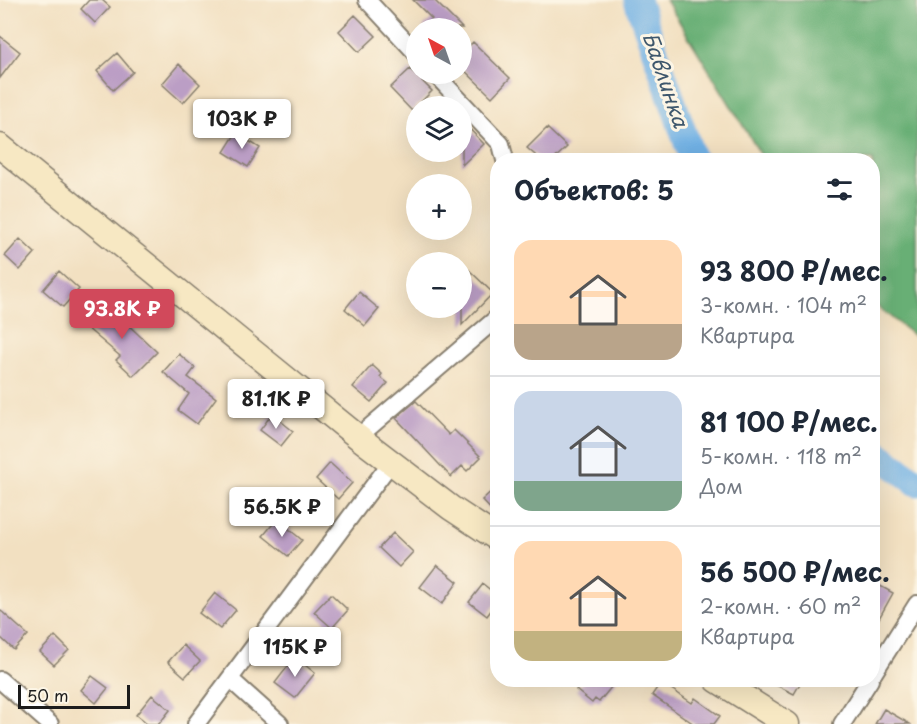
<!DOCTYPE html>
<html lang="ru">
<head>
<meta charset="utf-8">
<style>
  :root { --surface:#fff; --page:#f2f2f3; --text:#1f2937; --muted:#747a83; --line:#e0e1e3; --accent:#d1495b }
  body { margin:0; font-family:"Playpen Sans",sans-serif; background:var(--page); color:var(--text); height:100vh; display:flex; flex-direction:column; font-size:22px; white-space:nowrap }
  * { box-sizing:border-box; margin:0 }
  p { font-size:20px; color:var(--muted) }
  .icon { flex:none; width:33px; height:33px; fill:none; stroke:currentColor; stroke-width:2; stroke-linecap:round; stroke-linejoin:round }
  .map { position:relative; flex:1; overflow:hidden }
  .drawer { position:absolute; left:490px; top:153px; width:390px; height:534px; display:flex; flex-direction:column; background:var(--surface); border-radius:24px; box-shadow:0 6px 24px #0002 }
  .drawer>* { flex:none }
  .needle { width:39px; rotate:320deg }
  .controls { position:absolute; left:406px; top:18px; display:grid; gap:12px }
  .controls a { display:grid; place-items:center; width:66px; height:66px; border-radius:50%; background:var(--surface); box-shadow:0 6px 24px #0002; font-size:30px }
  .scale { position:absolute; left:18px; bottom:15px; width:112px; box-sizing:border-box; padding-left:6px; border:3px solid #1c1c1c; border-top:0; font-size:16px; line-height:21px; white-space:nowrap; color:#1c1c1c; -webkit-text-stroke:4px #fcf5e5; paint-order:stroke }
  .price { position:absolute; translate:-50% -51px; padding:0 14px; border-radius:6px; background:#fff; color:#222; font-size:20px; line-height:39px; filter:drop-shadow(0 2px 3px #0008) }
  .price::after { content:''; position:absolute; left:50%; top:36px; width:18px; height:14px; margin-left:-9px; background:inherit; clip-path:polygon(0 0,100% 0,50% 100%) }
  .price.on { background:var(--accent); color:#fff }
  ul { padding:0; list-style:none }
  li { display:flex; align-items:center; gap:18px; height:150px; padding:0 24px }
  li+li { border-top:2px solid var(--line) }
  li span { display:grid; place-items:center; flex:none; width:168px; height:120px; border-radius:18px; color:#555 }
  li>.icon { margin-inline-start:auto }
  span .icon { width:72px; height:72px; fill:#fffc; stroke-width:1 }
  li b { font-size:26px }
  h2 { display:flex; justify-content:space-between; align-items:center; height:72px; padding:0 24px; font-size:26px }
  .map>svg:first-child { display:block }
</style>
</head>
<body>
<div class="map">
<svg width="917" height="724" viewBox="0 0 917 724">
  <rect width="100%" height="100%" fill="#fcf5e5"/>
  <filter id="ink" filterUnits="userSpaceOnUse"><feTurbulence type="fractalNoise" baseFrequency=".0167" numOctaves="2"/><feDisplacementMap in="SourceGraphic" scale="12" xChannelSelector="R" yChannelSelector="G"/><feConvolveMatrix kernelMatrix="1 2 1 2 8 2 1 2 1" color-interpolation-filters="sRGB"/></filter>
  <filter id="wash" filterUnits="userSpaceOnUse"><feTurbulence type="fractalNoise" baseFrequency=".008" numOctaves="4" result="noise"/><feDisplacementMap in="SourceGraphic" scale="24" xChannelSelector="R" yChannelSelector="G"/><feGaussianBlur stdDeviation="1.35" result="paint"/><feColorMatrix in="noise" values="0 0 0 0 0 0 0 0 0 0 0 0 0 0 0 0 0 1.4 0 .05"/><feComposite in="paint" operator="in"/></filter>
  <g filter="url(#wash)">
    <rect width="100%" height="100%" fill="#f2e0c1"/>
    <!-- forest -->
    <path fill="#68af74" stroke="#426648" stroke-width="1.5" d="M666,0H917V338L873,303V160H764Z"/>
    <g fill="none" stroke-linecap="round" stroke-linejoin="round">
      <!-- river -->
      <path stroke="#70b0e4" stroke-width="27" d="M637,0L693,160
        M873,450L917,483"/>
    </g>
    <g id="blocks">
      <!-- building -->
      <path fill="#bb9ec5" d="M89,0H102L110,7L95,23L81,9Z
        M413,0H434L462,28H422L432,19Z
        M355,15L376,36L359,52L339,31Z
        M0,36L20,52L0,78Z
        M473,42L510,78L492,97L462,68V53Z
        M117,53L133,72L113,90L97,71Z
        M179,64L200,84L183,103L162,84Z
        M410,69L432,91L412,111L390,88Z
        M462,121L484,144L462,165Z
        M547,128L567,147L553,160H541L527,148Z
        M236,133L260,148L248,167L224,152Z
        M20,239L35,253L20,270L5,256Z
        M469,270L493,293L462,325V277Z
        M59,271L79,289L63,307L43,290Z
        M359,292L379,309L365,326L345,309Z
        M107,305L157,352L133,376L116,360L120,356L87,328Z
        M179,354L195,368L188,377L216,398L197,424L178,410L189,394L163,372Z
        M372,365L382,374L380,377L388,383L371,402L353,387Z
        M416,401L449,435L454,430L481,457L467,471L462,466L451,477L396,418Z
        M272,414L293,431L281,446L260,430Z
        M330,463L352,483L338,499L316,479Z
        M498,485V517L482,500Z
        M277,519L302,540L288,556L263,536Z
        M393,533L413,552L399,567L379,548Z
        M437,565L458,582L442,604L420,587Z
        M873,582L893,593L873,629Z
        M483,584L498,596V601L487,616L469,602Z
        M215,593L236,610L220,629L199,613Z
        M331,594L348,610L332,628L314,612Z
        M0,610L28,635L14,650L0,637Z
        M55,636L69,650L54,665L40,652Z
        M183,645L200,661L185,677L168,662Z
        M295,657L315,673L295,698L275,683Z
        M92,676L108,688L96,703L81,690Z
        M585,680H617L599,702L595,699L592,703L576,690Z
        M766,680H802L794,694Z
        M661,682L692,703L695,698L720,716L714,724H694L652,695Z
        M152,695L170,710L159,724H147L136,715Z
        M884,709L910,724H875Z"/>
    </g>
  </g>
  <g filter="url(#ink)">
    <use href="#blocks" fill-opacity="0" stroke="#877e6e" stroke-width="1.5"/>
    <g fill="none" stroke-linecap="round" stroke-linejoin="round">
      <defs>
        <path id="street" d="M367,0L417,54
          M435,74L501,144L505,160
          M358,437L498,317
          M873,674L917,604
          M230,679L280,724
          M0,680L50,724
          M196,724L392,461
          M842,724L870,680"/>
        <path id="secondary" d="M0,146L358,437L451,508L498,539
          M717,680L787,724"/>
      </defs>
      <!-- street casing -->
      <use href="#street" stroke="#877e6e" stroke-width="20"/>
      <!-- secondary casing -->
      <use href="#secondary" stroke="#877e6e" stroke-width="27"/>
      <!-- street -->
      <use href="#street" stroke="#fff" stroke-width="16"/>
      <!-- secondary -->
      <use href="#secondary" stroke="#f7e8c3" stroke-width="24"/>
    </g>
  </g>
  <g text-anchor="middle" stroke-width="6" stroke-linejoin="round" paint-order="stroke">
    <!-- water labels -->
    <g font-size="21" font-style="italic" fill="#3e576c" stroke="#fcf5e5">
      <text transform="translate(665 80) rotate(71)" y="7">Бавлинка</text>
    </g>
  </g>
</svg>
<div class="controls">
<a><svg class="needle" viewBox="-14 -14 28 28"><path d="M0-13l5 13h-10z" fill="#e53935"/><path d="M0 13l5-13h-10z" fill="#747a83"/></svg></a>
<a><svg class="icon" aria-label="layers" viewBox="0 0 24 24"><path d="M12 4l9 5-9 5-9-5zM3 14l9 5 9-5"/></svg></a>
<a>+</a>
<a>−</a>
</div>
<div class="scale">50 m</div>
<b class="price" style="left:242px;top:150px">103K ₽</b>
<b class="price on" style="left:122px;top:340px">93.8K ₽</b>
<b class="price" style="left:276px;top:430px">81.1K ₽</b>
<b class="price" style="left:282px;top:538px">56.5K ₽</b>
<b class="price" style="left:295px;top:678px">115K ₽</b>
<section class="drawer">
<h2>Объектов: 5<svg class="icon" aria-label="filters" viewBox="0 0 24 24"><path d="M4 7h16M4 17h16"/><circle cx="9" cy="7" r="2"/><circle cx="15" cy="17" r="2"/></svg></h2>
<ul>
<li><span style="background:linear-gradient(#ffd9b3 70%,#b9a48a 0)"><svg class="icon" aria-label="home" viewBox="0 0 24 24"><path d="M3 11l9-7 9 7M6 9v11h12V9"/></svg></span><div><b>93 800 ₽/мес.</b><p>3-комн. · 104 m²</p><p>Квартира</p></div></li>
<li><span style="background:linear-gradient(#c9d6e8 75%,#7fa58c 0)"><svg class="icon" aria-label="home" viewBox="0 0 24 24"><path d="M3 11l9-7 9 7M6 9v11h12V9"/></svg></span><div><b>81 100 ₽/мес.</b><p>5-комн. · 118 m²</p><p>Дом</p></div></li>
<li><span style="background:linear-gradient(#ffd9b3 75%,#c2b280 0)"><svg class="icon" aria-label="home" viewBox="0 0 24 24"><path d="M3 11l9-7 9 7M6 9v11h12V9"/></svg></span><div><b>56 500 ₽/мес.</b><p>2-комн. · 60 m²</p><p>Квартира</p></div></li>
</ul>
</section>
</div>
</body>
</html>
